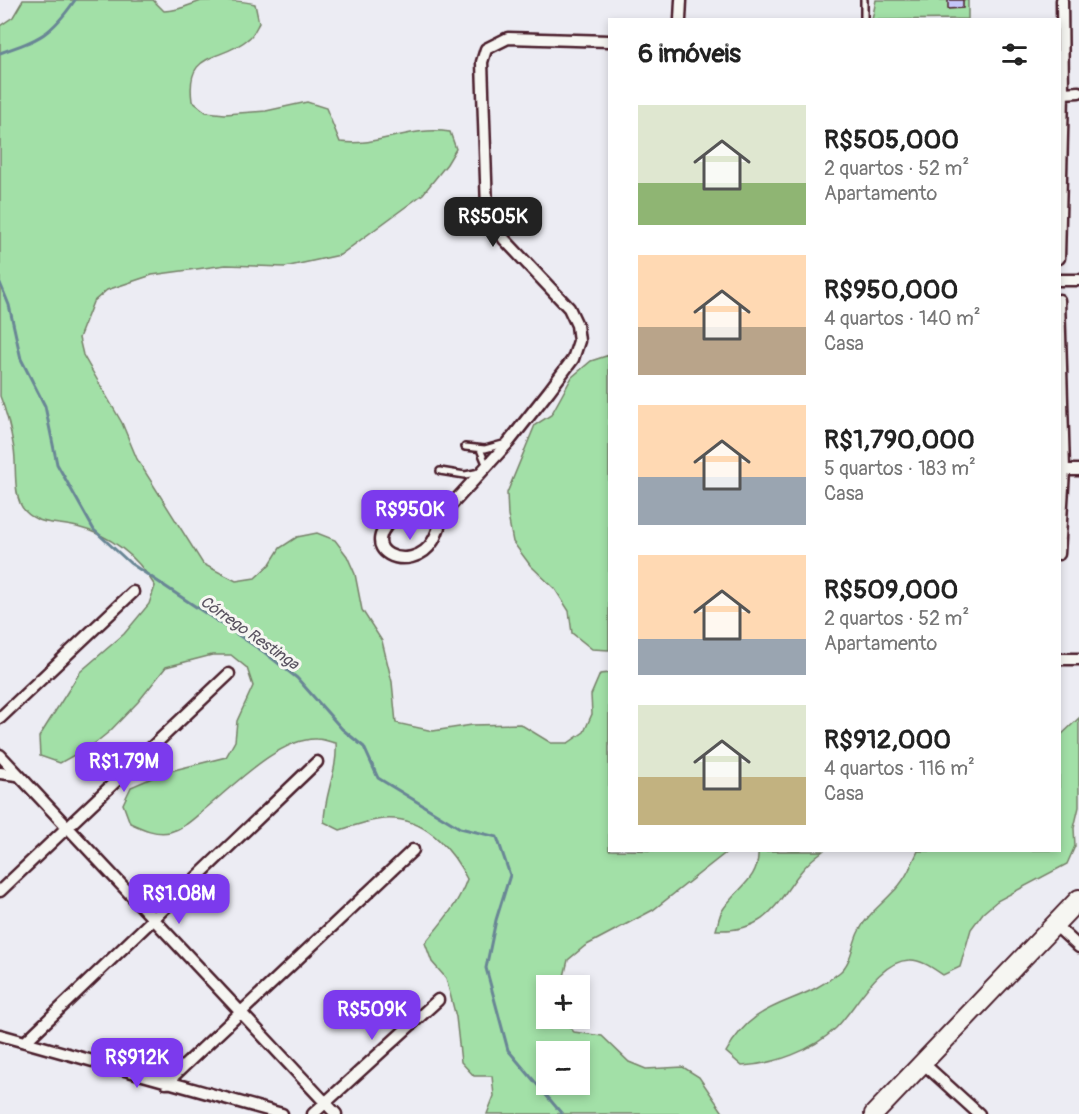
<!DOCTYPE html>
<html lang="pt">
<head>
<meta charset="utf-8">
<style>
  :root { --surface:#fff; --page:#f6f6f6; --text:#222; --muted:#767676; --accent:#7c3aed }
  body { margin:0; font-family:Pangolin,sans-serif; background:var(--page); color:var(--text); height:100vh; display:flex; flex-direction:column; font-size:22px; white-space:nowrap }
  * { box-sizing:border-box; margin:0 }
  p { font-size:20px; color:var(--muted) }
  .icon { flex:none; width:33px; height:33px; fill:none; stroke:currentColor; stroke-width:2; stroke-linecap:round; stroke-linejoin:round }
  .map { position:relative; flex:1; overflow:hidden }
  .details { position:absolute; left:608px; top:18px; width:453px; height:834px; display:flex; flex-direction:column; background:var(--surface); border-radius:0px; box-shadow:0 3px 9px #0003 }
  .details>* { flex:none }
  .fabs { position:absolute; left:536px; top:975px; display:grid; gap:12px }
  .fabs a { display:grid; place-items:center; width:54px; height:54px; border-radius:0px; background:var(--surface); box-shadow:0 3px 9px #0003; font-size:30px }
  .price { position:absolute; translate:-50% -51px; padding:0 14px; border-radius:12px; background:var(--accent); color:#fff; font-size:20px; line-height:39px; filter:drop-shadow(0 2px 3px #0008) }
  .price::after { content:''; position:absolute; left:50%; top:36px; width:18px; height:14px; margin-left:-9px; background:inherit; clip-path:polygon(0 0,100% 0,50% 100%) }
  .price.active { background:#222; color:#fff }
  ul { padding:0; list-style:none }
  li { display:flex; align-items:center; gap:18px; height:150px; padding:0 30px }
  li span { display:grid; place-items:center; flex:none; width:168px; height:120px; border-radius:0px; color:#555 }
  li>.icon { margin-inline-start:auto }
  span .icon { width:72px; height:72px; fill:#fffc; stroke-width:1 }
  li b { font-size:26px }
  h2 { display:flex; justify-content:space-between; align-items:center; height:72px; padding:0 30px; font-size:26px }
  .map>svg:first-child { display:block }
</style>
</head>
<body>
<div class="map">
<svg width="1079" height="1114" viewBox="0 0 1079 1114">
  <rect width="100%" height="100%" fill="#ececf3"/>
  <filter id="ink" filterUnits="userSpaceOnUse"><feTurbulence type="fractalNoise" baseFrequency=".0167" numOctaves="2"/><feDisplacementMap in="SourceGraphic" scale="12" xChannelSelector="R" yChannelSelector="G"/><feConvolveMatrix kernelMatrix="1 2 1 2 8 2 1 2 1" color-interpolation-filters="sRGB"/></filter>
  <g filter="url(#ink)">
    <!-- green -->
    <path fill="#a2e0a7" stroke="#768069" stroke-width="1.5" fill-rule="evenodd" d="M23,0H153L164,11C181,10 186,6 201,1C215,0 242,0 255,4L259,23C256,28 253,36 248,39C220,63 185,49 192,101L206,112L225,114L266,111L307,102L326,108L340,142C380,147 411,125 450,132L456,149L447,164L423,194L340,255L285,267L226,265L152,275L107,290L93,302L79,338L83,355L122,423L137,459L203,564L236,581L255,578L270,564L280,548L297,537L317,533L335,540L347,556L355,574L362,610L382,641L392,682L396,723L433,731L472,725L520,724L551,743H568L584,732L592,714L591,695L600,674L609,673V850L728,851L653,910L585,946L568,960L562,985L546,986V1018L562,1019L574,1032L602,1036L629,1062L646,1069L683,1067L699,1077L724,1114H487L494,1096L492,1076H474L461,1062L456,1017L446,978L432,962L425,943C442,922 458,905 467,879C453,851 429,822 395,819C377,817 357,825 340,830L324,822C324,794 338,772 336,743C330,742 323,739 317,739C280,737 232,787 205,809C194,818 185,828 170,832C156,835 143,829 130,823L123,804L131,787L166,772L226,757L235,741L237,721L253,686L247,668L231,655H212L166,667L138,702L110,731L94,744L60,763L40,756L39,737L80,672L124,634L149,604L155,586C137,556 110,535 77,527C59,522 39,526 25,511C12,498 17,466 14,449C11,431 7,413 0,396V26L13,17ZM546,1052H579V1084H546Z
      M876,0H968V19L872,20Z
      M609,355V650L592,649L572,633L569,611L555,589L530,565L513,542L508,516L507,493L535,425L551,415L572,377L591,361Z
      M1079,718V807L1074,828L1075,846L1067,864L997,901L983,913L971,929L960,967L943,975C934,969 921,959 909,960C878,961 856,1008 836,1028C812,1051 775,1064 742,1066L726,1052C758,995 797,1008 840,972C852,962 852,944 859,931C867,915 880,906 892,893C905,881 911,866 918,851L1059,850V737Z
      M758,851H823C778,882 783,933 716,930C718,924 719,916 722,911C735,889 760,880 758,851Z"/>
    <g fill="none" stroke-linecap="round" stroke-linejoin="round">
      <!-- stream -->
      <path stroke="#698695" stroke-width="3" d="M0,53C40,39 51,35 75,0
        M0,283L9,305L21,359L45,406L57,464L94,530L130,563L264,652L297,678L342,729L364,747L378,778L460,828L497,837L510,875L496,920L486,968L508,1050L562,1114"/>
    </g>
    <!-- building -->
    <path fill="#c4c5f7" stroke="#4a1f2b" stroke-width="1.5" d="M948,0H963V8L948,9Z"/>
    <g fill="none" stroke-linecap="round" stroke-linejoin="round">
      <defs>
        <path id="service" d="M864,20V0
          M465,447L485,449L503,444
          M480,449L487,466
          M440,471L465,475L480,472"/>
        <path id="minor" d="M680,20L681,0
          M1063,93L1079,92
          M1059,258L1063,93L1062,0
          M1059,280H1079
          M1059,300L1064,470L1059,554
          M1064,470H1079
          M443,514C440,523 438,533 433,541C412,577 347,550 401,513L443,514L508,443L549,391L573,359L579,341L577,325L569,308L504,239L487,209L482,62L486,49L508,38L609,41
          M1059,659H1079
          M0,718L133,592
          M0,755L336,1114
          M0,773L17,775
          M0,891L229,674
          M1055,925L1079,947
          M0,1035L282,1114
          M25,1042L317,762
          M923,1063L979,1114
          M166,1083L413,850
          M313,1114L438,1000"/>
        <path id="primary" d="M874,1114L1079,899"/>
      </defs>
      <!-- service casing -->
      <use href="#service" stroke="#4a1f2b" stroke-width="10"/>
      <!-- minor casing -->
      <use href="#minor" stroke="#4a1f2b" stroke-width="15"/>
      <!-- primary casing -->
      <use href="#primary" stroke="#4a1f2b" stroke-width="22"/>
      <!-- service -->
      <use href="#service" stroke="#f6f6f2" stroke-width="5"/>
      <!-- minor -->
      <use href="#minor" stroke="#f6f6f2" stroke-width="10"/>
      <!-- primary -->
      <use href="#primary" stroke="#f6f6f2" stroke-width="18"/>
    </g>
  </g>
  <g text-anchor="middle" stroke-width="6" stroke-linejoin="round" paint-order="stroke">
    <!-- water labels -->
    <g font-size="16" font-style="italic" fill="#595260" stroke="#f6f6f2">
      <text transform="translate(250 632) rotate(35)" y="6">Córrego Restinga</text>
    </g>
  </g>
</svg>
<div class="fabs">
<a>+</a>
<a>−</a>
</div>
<b class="price active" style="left:493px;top:248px">R$505K</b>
<b class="price" style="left:410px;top:541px">R$950K</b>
<b class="price" style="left:124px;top:793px">R$1.79M</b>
<b class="price" style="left:179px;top:925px">R$1.08M</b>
<b class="price" style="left:372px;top:1041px">R$509K</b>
<b class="price" style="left:137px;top:1089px">R$912K</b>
<section class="details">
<h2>6 imóveis<svg class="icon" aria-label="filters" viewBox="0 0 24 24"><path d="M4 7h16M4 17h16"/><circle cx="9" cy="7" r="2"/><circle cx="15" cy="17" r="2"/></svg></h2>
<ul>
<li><span style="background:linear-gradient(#dfe7d0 65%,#8fb573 0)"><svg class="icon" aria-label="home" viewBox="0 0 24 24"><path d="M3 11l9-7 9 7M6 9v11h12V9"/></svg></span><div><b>R$505,000</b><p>2 quartos · 52 m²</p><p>Apartamento</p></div></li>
<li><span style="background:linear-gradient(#ffd9b3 60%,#b9a48a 0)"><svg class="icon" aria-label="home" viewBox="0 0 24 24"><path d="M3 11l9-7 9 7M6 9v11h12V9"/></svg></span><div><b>R$950,000</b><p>4 quartos · 140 m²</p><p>Casa</p></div></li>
<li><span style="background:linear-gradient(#ffd9b3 60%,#9aa5b1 0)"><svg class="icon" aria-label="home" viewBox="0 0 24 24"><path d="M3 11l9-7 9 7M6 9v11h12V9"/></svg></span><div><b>R$1,790,000</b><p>5 quartos · 183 m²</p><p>Casa</p></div></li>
<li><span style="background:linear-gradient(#ffd9b3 70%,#9aa5b1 0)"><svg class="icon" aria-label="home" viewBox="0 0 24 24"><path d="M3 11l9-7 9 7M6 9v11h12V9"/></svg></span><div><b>R$509,000</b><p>2 quartos · 52 m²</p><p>Apartamento</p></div></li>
<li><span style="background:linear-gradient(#dfe7d0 60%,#c2b280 0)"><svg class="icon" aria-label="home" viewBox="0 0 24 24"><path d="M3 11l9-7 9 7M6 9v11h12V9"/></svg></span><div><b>R$912,000</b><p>4 quartos · 116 m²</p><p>Casa</p></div></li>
</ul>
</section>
</div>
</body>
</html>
